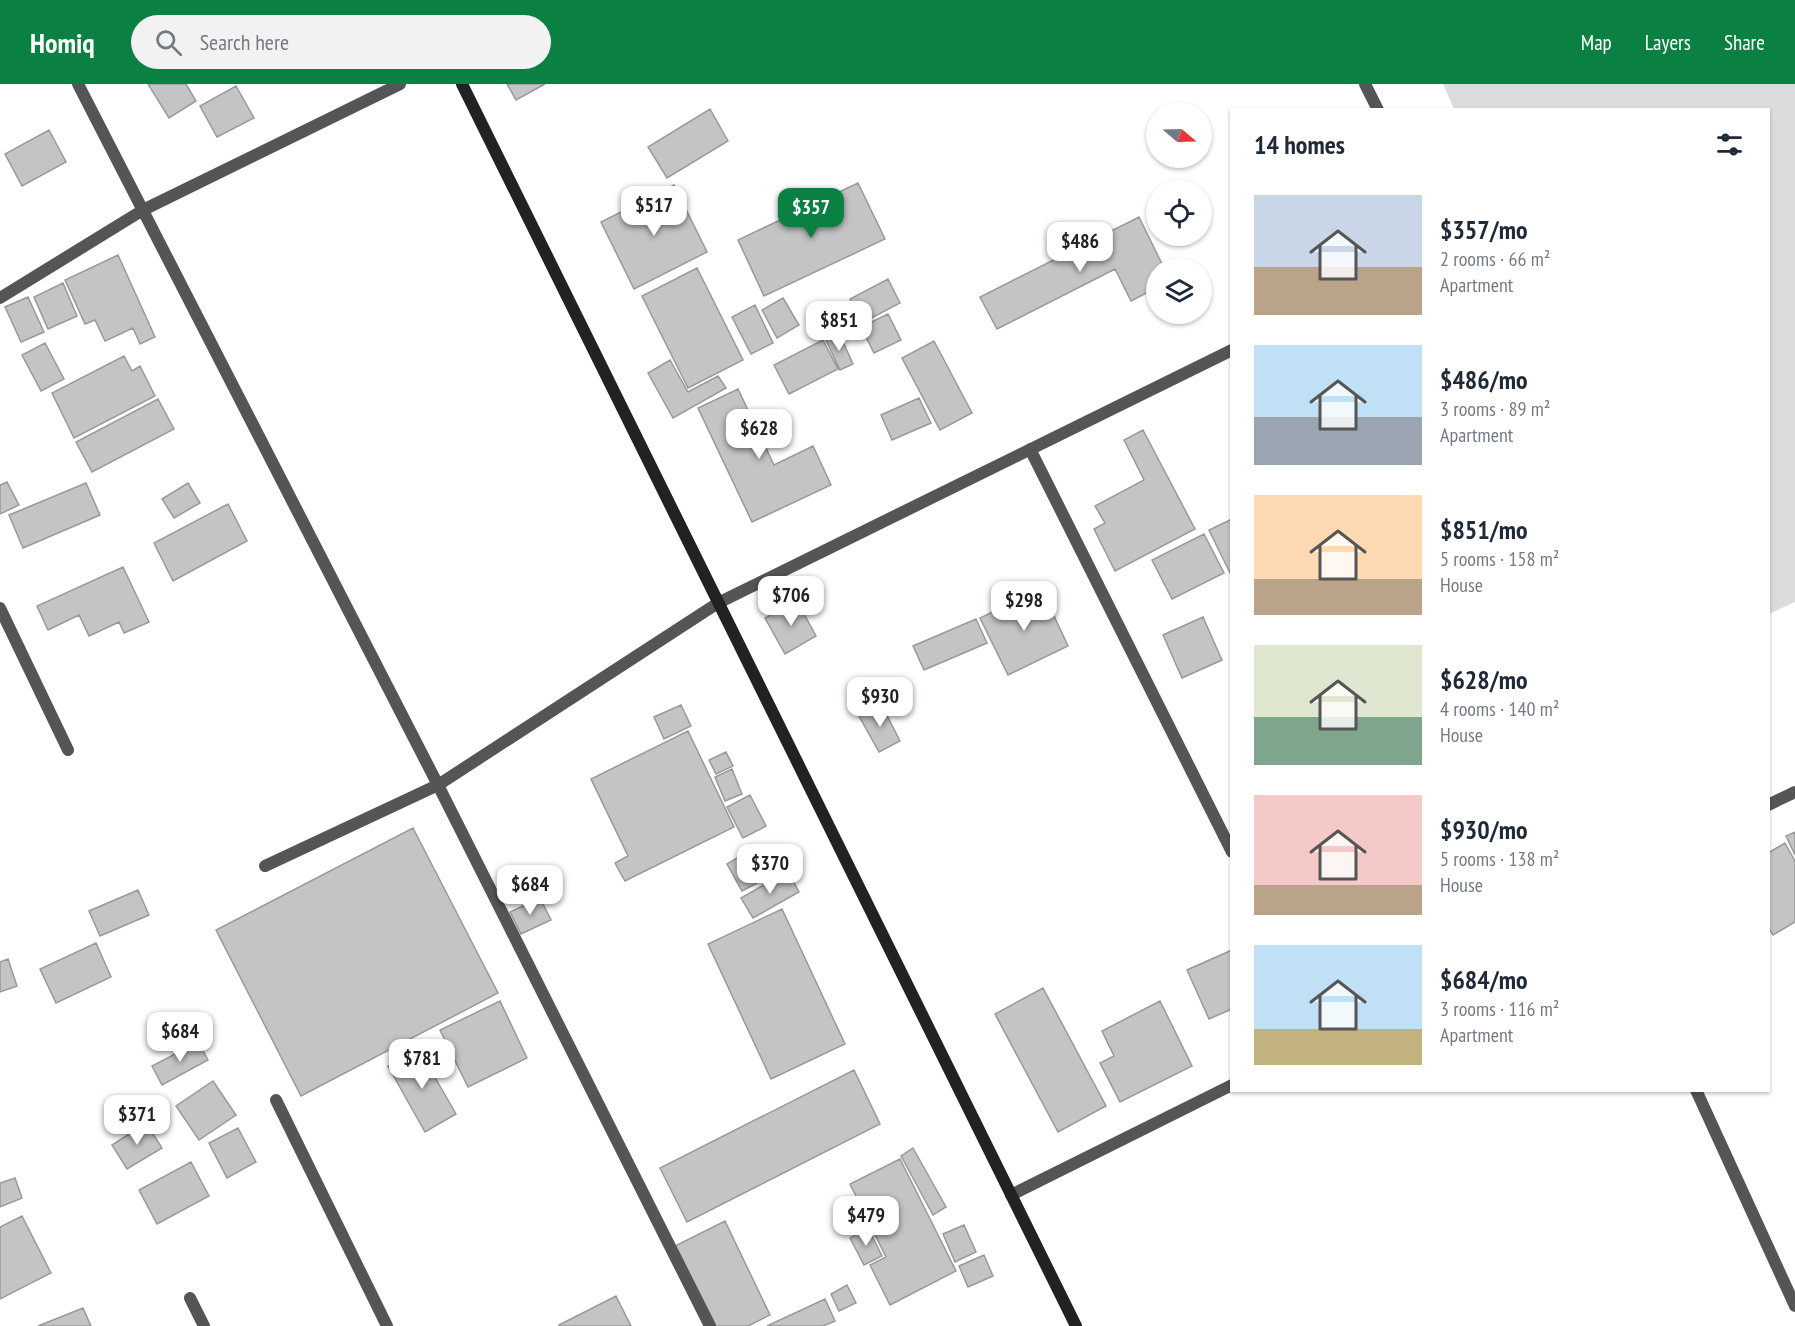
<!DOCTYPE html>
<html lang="en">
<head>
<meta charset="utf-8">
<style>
  :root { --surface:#fff; --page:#f2f2f3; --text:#1f2937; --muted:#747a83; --accent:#0b8043 }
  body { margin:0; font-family:"PT Sans Narrow",sans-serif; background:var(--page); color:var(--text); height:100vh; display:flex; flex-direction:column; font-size:22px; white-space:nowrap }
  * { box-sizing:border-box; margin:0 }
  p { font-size:20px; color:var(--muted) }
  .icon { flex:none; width:33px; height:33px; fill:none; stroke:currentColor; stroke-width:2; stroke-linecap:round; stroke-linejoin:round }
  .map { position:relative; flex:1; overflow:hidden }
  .sheet { position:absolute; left:1230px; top:24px; width:540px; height:984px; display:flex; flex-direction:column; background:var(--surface); border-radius:0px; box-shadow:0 2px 4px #0004 }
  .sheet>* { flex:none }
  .needle { width:39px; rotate:109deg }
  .fabs { position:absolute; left:1146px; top:18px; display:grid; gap:12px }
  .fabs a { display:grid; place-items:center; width:66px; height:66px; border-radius:50%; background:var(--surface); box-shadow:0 2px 4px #0004; font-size:30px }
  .price { position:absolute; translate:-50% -51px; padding:0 14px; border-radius:12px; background:#fff; color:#222; font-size:20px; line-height:39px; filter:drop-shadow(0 2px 3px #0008) }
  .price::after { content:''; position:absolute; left:50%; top:36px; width:18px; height:14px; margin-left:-9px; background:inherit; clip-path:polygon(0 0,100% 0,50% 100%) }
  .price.selected { background:var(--accent); color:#fff }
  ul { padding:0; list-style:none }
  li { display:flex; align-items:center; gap:18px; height:150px; padding:0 24px }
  li span { display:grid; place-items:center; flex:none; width:168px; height:120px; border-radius:0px; color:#555 }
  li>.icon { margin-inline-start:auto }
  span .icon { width:72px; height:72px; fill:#fffc; stroke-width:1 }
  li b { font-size:26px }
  h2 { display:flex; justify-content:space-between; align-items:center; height:72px; padding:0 24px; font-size:26px }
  header { display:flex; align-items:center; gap:36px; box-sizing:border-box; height:84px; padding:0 30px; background:var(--accent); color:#fff }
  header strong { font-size:28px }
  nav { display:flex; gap:33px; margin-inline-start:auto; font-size:21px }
  .search { width:420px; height:54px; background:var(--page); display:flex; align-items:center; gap:15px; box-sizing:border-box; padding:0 21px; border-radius:33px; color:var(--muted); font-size:22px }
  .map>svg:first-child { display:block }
</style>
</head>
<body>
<header>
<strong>Homiq</strong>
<div class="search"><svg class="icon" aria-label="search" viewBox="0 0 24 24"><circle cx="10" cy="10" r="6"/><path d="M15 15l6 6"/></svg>Search here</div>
<nav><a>Map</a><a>Layers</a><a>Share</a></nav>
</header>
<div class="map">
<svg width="1795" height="1242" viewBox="0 0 1795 1242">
  <rect width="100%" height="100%" fill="#fff"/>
  <!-- green -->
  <path fill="#dcdcdc" d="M1443,0H1795V518L1769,530L1768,26L1454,25Z"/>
  <!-- building -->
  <path fill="#c4c4c4" stroke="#999" stroke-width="1.5" d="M148,0H186L196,17L169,34Z
    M507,0H545L516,16Z
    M236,2L254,34L217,53L200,22Z
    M710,25L728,57L667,94L648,63Z
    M49,46L66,78L22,102L5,70Z
    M858,99L885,155L764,212L738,156Z
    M674,101L707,168L634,205L601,138Z
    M1139,133L1164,184H1156V204L1131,217L1115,185L997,245L980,213Z
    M118,171L155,253L140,260L133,244L105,257L95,236L85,240L65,196Z
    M697,184L743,276L688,304L642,212Z
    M888,195L900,219L862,239L850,215Z
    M63,199L77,232L48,245L34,213Z
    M28,213L44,248L21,258L5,223Z
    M783,214L799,241L777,254L762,226Z
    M755,221L773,259L751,270L732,233Z
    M888,230L901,256L874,269L861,243Z
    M839,249L853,280L840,286L826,256Z
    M823,256L838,285L789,310L774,281Z
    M934,257L972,329L940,346L902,274Z
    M45,259L64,295L41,307L22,271Z
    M124,272L132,287L140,282L155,312L74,354L52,309Z
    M670,276L688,308L718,292L726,304L673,334L648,289Z
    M738,305L774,381L813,362L831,401L752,438L698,324Z
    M919,314L931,339L892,356L881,331Z
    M158,315L174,345L92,388L76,358Z
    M1143,346L1195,445L1115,487L1094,445L1105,439L1095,422L1144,396L1124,356Z
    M7,398L19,421L0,430V401Z
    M86,399L100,431L23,464L9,431Z
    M188,399L200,419L174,434L162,415Z
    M228,420L247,457L173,497L154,459Z
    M1232,435V493L1209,446Z
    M1204,450L1224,489L1172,515L1152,476Z
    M123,483L149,538L124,549L119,538L89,552L79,531L48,546L37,522Z
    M1041,504L1068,562L1008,591L980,534Z
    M797,517L816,552L785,570L765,534Z
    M1203,533L1222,576L1182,594L1163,551Z
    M976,535L987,559L924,586L913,562Z
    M881,620L900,657L879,668L859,632Z
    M681,621L691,642L664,655L654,633Z
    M688,647L734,743L625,797L615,779L628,772L591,695Z
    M726,668L733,682L716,690L709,676Z
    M732,685L742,710L725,717L715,693Z
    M750,711L766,742L743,754L727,723Z
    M413,744L498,909L301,1012L216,846Z
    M1795,748V771L1786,752Z
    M1785,759L1795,777V838L1773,851L1768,843V769Z
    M747,768L763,796L742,807L727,780Z
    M788,787L799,808L753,834L741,814Z
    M138,806L149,831L100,852L89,827Z
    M540,814L551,836L521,850L510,828Z
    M782,825L845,960L771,995L708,860Z
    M96,859L111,893L56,919L40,885Z
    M1232,866V925L1209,935L1187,886Z
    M8,875L17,902L0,908V878Z
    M1043,904L1106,1022L1058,1048L995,930Z
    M500,917L527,974L468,1003L440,946Z
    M1160,917L1192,982L1120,1018L1100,979L1114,972L1102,947Z
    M198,958L208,976L162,1001L152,982Z
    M418,964L456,1030L425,1048L388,982Z
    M854,986L880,1040L687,1138L660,1084Z
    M213,997L236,1031L199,1056L176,1022Z
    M146,1039L162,1064L127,1085L112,1061Z
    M238,1044L256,1078L227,1094L209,1059Z
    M913,1064L946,1123L933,1131L901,1072Z
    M900,1075L956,1187L890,1221L870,1181L886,1173L850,1100Z
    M191,1078L209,1112L157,1140L139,1106Z
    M15,1094L22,1114L0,1123V1099Z
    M22,1132L51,1189L0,1215V1143Z
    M725,1137L770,1231L748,1242H712L673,1163Z
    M964,1141L976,1168L955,1178L943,1150Z
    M868,1144L882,1172L864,1181L850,1154Z
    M984,1171L993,1192L968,1203L959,1182Z
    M847,1201L856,1219L839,1227L831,1210Z
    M616,1212L631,1242H559V1241Z
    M825,1215L835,1237L823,1242H767Z
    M83,1224L91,1242H38Z"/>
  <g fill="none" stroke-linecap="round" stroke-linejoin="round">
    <!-- street -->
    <path stroke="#555" stroke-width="12" d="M78,0L438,701L710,1242
      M1365,0L1378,26
      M0,214L143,126L400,0
      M1030,365L1232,768
      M0,524L68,666
      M1768,721L1795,708
      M265,782L438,701L718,519L1232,266
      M1696,1006L1795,1222
      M276,1016L387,1242
      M1011,1111L1232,1001
      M190,1214L204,1242"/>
    <!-- secondary -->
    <path stroke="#222" stroke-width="12" d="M462,0L1076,1242"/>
  </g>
</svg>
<div class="fabs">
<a><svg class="needle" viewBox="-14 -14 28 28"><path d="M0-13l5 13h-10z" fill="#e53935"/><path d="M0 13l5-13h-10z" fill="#747a83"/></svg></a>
<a><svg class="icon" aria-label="locate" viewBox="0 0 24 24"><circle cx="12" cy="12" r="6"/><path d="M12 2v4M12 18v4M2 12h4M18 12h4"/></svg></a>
<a><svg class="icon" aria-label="layers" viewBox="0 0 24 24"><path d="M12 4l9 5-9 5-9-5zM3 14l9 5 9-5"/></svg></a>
</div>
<b class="price" style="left:654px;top:153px">$517</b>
<b class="price selected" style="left:811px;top:155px">$357</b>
<b class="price" style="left:1080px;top:189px">$486</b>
<b class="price" style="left:839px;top:268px">$851</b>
<b class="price" style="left:759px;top:376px">$628</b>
<b class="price" style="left:791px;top:543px">$706</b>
<b class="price" style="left:1024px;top:548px">$298</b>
<b class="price" style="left:880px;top:644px">$930</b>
<b class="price" style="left:770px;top:811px">$370</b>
<b class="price" style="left:530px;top:832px">$684</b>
<b class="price" style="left:180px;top:979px">$684</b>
<b class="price" style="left:422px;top:1006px">$781</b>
<b class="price" style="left:137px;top:1062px">$371</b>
<b class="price" style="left:866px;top:1163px">$479</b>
<section class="sheet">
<h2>14 homes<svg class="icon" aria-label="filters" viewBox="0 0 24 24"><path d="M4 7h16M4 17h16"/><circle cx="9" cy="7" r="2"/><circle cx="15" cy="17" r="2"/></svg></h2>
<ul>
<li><span style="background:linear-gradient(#c9d6e8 60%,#b9a48a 0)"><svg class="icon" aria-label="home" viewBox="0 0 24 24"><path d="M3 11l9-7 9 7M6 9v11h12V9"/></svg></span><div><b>$357/mo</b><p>2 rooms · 66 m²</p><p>Apartment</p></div></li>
<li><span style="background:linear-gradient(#bfe0f5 60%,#9aa5b1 0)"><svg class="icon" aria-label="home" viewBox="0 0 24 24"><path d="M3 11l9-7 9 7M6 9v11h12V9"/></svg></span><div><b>$486/mo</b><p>3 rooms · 89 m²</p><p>Apartment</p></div></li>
<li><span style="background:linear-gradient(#ffd9b3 70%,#b9a48a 0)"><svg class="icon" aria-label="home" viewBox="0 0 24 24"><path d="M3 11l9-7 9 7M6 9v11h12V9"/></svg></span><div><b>$851/mo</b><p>5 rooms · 158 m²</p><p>House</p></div></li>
<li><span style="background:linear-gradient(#dfe7d0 60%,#7fa58c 0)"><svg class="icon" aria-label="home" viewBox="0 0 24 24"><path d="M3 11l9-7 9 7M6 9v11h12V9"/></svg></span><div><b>$628/mo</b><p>4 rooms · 140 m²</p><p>House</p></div></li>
<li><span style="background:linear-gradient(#f6c9c9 75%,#b9a48a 0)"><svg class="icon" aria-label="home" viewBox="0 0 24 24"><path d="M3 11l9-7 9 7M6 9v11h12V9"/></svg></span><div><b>$930/mo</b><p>5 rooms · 138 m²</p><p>House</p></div></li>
<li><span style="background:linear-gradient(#bfe0f5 70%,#c2b280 0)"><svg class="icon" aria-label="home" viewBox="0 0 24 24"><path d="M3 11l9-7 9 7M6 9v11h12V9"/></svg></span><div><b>$684/mo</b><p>3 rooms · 116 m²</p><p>Apartment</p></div></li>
</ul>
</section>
</div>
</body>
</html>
